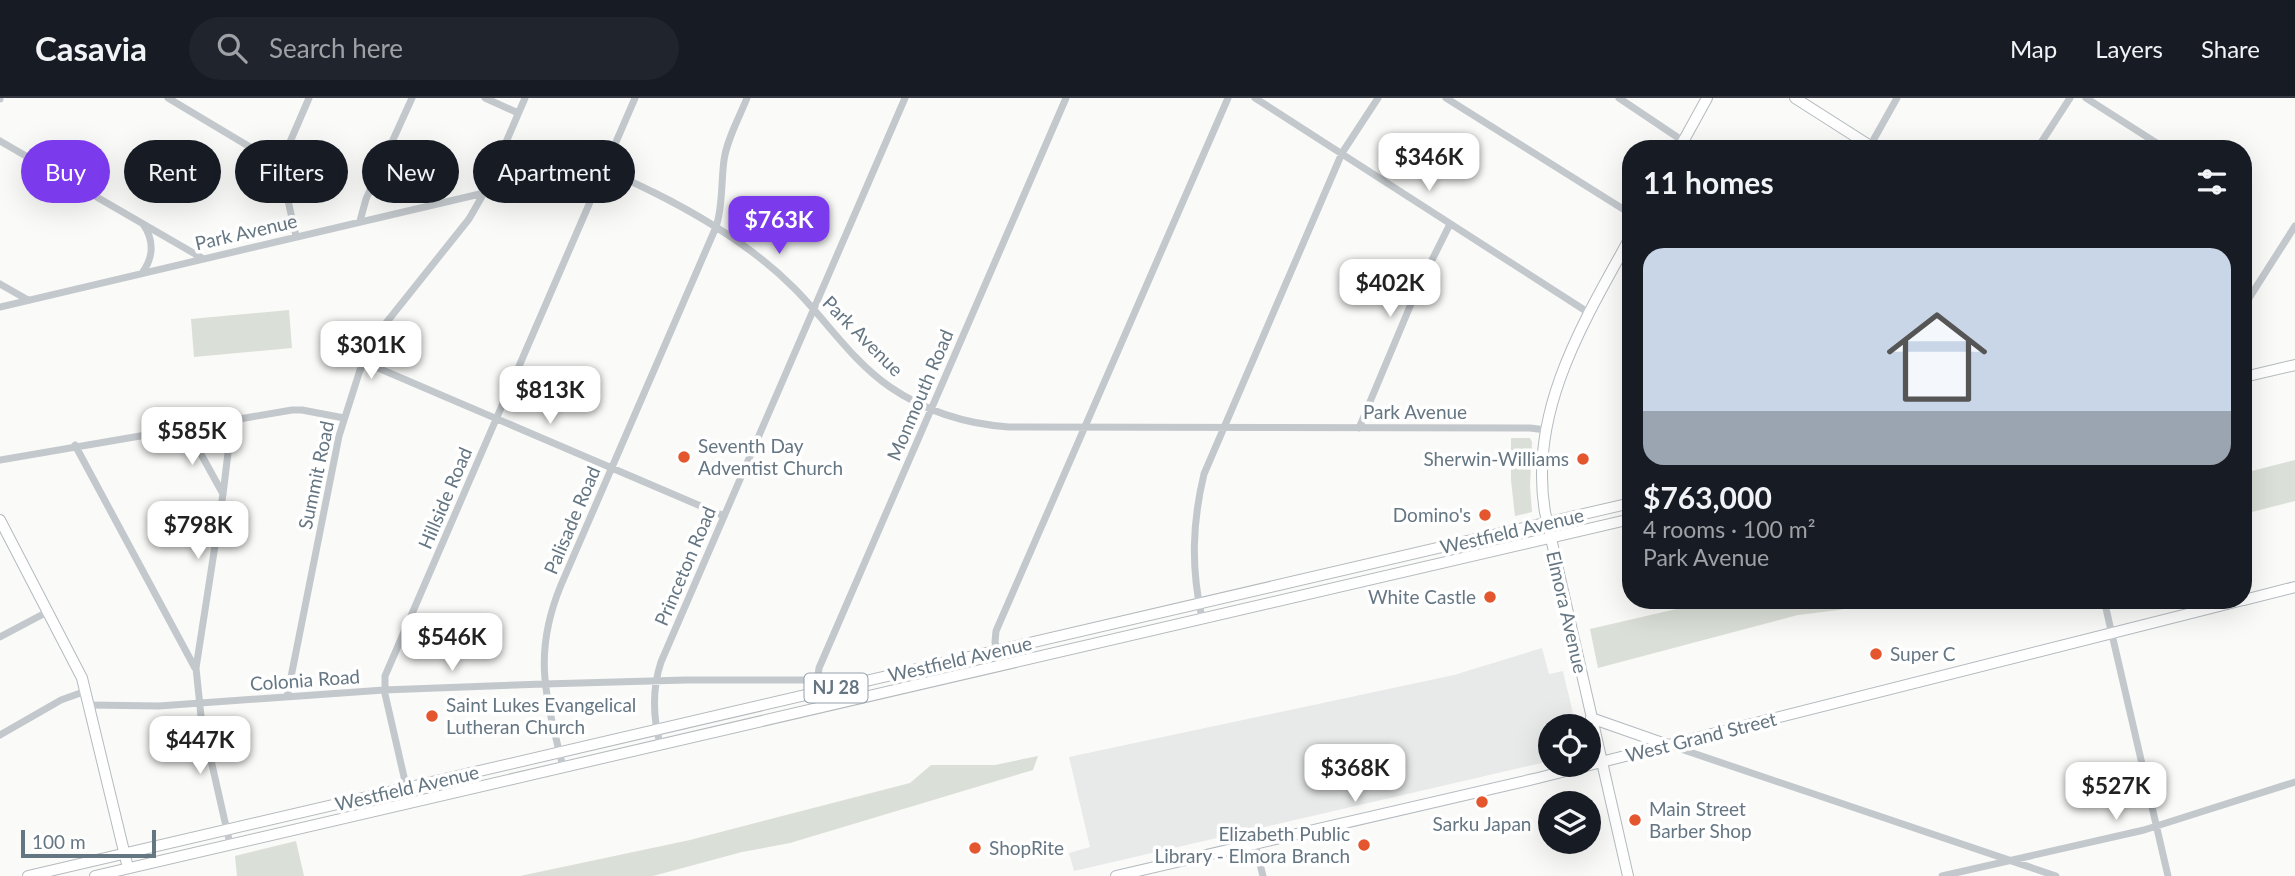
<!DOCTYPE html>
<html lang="en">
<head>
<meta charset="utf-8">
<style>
  :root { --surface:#171b24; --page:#20242c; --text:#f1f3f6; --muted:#9ea1a6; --line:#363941; --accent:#7c3aed }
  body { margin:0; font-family:Lato,sans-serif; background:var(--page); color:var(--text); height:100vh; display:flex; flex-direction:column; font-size:26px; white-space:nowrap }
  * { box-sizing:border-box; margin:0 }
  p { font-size:23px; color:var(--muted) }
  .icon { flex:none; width:38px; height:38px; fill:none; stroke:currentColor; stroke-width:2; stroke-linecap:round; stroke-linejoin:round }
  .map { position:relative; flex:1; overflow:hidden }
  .details { position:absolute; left:1622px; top:42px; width:630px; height:469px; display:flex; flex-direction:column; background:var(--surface); border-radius:28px; box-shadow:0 7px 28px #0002 }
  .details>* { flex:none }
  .banner { position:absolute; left:21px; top:42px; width:665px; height:63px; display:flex; gap:14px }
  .fabs { position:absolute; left:1538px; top:616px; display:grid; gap:14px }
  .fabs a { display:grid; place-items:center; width:63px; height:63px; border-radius:50%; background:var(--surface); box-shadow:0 7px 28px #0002; font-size:35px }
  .scale { position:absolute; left:21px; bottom:18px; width:135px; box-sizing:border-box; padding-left:7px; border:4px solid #657683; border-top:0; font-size:19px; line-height:24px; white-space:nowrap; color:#657683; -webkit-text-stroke:5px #fff; paint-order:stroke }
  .price { position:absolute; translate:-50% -60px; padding:0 16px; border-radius:14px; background:#fff; color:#222; font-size:23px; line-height:46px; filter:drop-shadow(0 2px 4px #0008) }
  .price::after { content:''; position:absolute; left:50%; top:42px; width:21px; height:16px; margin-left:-10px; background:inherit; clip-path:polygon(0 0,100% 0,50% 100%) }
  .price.selected { background:var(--accent); color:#fff }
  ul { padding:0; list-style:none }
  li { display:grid; align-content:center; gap:14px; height:371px; padding:0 21px }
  li span { display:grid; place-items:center; height:217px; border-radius:21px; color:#555 }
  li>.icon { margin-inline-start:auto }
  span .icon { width:126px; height:126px; fill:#fffc; stroke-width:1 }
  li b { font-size:30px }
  h2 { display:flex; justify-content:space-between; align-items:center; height:84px; padding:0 21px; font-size:30px }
  .pill { padding:0 24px; border-radius:32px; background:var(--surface); box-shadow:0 7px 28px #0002; font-size:24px; line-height:63px }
  .pill.selected { background:var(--accent); color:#fff }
  header { display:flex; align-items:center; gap:42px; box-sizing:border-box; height:98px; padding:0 35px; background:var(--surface); border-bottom:2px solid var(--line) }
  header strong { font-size:33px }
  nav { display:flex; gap:38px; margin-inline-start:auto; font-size:24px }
  .search { width:490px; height:63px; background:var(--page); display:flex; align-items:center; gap:18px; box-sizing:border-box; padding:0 24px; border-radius:38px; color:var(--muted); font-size:26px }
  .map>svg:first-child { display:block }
</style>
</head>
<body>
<header>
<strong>Casavia</strong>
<div class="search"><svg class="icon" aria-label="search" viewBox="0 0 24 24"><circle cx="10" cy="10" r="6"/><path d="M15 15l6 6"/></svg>Search here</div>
<nav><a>Map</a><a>Layers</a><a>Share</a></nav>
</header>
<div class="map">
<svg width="2295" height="778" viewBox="0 0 2295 778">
  <rect width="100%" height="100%" fill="#fafaf8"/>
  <!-- built -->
  <path fill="#e8e9e9" d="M1542,550L1549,576L1563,573L1576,628H1550V663L1074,773L1069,755L1090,749L1069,659L1454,577Z"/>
  <!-- green -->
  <path fill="#dadfd7" d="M289,212L292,250L194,259L191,221Z
    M1530,340L1532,344L1530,388L1532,414L1515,418L1511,382V340Z
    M2295,362V403L2244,416V375Z
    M1715,502H1883L1839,512L1798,517L1598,570L1590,531Z
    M1038,658L1033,672L790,745L742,754L653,778H520L690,742L910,685L931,667H995Z
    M296,743L304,778H237L235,758Z"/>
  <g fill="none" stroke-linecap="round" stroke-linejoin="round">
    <defs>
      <path id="secondary" d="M1795,0L1875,51
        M1679,51L1707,0
        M0,422L82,580L128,770
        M2244,502L2295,489
        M1591,620L1668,647
        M1116,778L1538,680L2243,502
        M1628,778L1545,414C1528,313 1584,223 1631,138"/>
      <path id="primary" d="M2244,279L2295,267
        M28,778L1631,405
        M95,778L1631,421"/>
    </defs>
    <!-- secondary casing -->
    <use href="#secondary" stroke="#b3babf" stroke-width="12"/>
    <!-- primary casing -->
    <use href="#primary" stroke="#b5babe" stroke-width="12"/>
    <!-- street -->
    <path stroke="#c3c8cc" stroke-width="7" d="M168,0L280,67
      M485,0L518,15
      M1255,0L1589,215
      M1446,0L1631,116
      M1619,0L1683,43
      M2086,0L2166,51
      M0,1V0
      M0,43L202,160
      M506,44C512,60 521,68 538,72
      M1870,48L1897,0
      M2037,51L2070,0
      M360,123L366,101L412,0
      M296,138L280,67L309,0
      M142,175C154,159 154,142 143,126
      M0,186L28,202
      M2244,208L2295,128
      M0,209L484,95C520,74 559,67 601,73C619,76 638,87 655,95C705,120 754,150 794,190C826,222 852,263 890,289C925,313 966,326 1009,329L1530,330L1546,332
      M364,264L724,418
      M186,329L223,396
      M1359,330L1416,194L1450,126
      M75,347L195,570
      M0,362L292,312H302L344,320
      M2104,502L2168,778
      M1202,520C1191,470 1192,426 1204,376L1342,55L1378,0
      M0,539L49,513
      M1001,567L995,544L996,533L1228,0
      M287,599L339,338L360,272L386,225L469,121L484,95L525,0
      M90,607L159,608L384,592L544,586L686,582H817
      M822,608L817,586L819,570L1066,0
      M0,637L61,602L86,593
      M660,646C653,619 652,591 661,564L905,0
      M1669,647L2056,778
      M563,669C546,599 532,557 561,487L716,129C723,108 721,84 724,62C727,41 739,20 747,0
      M410,705L385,596V578L635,0
      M230,746L201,618L196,570L223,396L232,322
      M1255,746L1263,778
      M1942,778L2144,732L2295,684"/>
    <!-- secondary -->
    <use href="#secondary" stroke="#fff" stroke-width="10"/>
    <!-- primary -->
    <use href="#primary" stroke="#fff" stroke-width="10"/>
  </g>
  <!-- markers -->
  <g fill="#e4572e" stroke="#fff" stroke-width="2.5">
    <circle cx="684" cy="359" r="7"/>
    <circle cx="1583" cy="361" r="7"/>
    <circle cx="1485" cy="417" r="7"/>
    <circle cx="1490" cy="499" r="7"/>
    <circle cx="1876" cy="556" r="7"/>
    <circle cx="432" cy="618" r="7"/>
    <circle cx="1482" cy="704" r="7"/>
    <circle cx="1635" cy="722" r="7"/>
    <circle cx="1364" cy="747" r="7"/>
    <circle cx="975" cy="750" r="7"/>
  </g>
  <g text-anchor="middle" stroke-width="7" stroke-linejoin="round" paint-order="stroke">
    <!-- shield labels -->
    <rect fill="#fff" stroke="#939fa8" stroke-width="2" x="804.5" y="575.5" width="63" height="29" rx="5"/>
    <g font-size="18" font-weight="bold" fill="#657683">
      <text x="836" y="596">NJ 28</text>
    </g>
    <!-- street labels -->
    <g font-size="19" fill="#657683" stroke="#fff">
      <text transform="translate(246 134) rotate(-13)" y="7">Park Avenue</text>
      <text transform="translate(863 238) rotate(45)" y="7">Park Avenue</text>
      <text transform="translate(920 297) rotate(-67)" y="7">Monmouth Road</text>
      <text x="1415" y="321">Park Avenue</text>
      <text transform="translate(316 377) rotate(-78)" y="7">Summit Road</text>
      <text transform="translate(445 400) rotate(-67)" y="7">Hillside Road</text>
      <text transform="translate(572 422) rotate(-67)" y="7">Palisade Road</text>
      <text transform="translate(1512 433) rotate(-13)" y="7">Westfield Avenue</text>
      <text transform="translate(685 468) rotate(-67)" y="7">Princeton Road</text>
      <text transform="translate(1567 514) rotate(77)" y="7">Elmora Avenue</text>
      <text transform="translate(960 561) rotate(-13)" y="7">Westfield Avenue</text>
      <text transform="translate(305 582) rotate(-4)" y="7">Colonia Road</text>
      <text transform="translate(1701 639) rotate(-14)" y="7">West Grand Street</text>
      <text transform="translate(407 690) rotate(-13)" y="7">Westfield Avenue</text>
    </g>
    <!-- poi labels -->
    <g font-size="19" fill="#657683" stroke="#fff" text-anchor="start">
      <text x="698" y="355">Seventh Day<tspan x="698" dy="22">Adventist Church</tspan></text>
      <text x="1569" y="368" text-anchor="end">Sherwin-Williams</text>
      <text x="1471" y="424" text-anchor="end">Domino's</text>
      <text x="1476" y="506" text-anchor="end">White Castle</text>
      <text x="1890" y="563">Super C</text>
      <text x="446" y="614">Saint Lukes Evangelical<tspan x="446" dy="22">Lutheran Church</tspan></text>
      <text x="1649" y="718">Main Street<tspan x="1649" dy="22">Barber Shop</tspan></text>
      <text x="1482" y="733" text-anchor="middle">Sarku Japan</text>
      <text x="1350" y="743" text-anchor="end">Elizabeth Public<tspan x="1350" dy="22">Library - Elmora Branch</tspan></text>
      <text x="989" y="757">ShopRite</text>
    </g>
  </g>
</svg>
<div class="fabs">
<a><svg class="icon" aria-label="locate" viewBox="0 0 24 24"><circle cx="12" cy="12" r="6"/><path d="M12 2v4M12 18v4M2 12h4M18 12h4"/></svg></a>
<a><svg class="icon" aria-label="layers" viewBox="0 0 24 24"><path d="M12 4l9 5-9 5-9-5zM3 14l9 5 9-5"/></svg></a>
</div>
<div class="scale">100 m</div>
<b class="price" style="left:1429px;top:95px">$346K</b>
<b class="price selected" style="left:779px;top:158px">$763K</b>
<b class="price" style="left:1390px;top:221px">$402K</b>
<b class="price" style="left:371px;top:283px">$301K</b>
<b class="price" style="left:550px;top:328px">$813K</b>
<b class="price" style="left:192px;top:369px">$585K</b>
<b class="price" style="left:198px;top:463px">$798K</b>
<b class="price" style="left:452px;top:575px">$546K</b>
<b class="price" style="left:200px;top:678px">$447K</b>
<b class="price" style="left:1355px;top:706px">$368K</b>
<b class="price" style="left:2116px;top:724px">$527K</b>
<div class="banner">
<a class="pill selected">Buy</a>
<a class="pill">Rent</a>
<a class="pill">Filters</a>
<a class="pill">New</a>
<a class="pill">Apartment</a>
</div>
<section class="details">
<h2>11 homes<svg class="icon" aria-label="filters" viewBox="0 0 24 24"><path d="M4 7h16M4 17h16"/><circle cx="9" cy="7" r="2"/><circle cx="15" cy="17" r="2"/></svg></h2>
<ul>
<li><span style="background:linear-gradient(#c9d6e8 75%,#9aa5b1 0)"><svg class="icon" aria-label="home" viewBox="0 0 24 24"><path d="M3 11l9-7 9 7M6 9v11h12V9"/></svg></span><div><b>$763,000</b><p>4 rooms · 100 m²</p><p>Park Avenue</p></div></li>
</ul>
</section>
</div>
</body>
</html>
